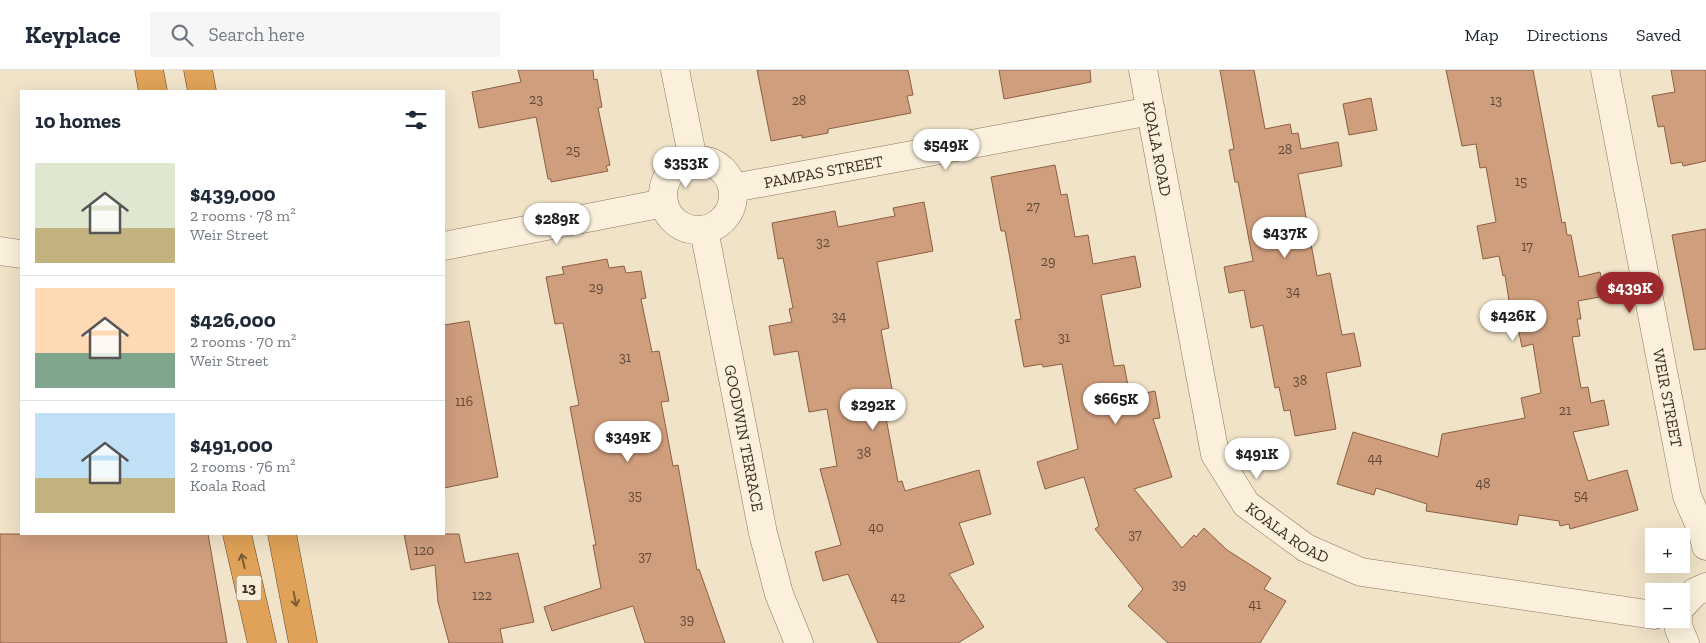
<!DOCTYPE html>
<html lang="en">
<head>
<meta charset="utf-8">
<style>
  :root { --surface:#fff; --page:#f6f6f7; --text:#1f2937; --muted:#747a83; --line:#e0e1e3; --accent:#9d2a2d }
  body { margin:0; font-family:"Zilla Slab",serif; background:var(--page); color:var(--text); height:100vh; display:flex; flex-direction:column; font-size:19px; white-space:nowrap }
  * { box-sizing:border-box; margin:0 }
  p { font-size:16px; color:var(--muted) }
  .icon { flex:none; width:28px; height:28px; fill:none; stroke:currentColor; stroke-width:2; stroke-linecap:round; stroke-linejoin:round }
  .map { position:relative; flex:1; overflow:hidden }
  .sheet { position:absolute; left:20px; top:20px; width:425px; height:445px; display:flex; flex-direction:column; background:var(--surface); border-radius:0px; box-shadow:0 5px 20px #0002 }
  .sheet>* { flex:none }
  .fabs { position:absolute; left:1645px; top:458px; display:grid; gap:10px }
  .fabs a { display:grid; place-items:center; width:45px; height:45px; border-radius:0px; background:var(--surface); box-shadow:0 5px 20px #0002; font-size:25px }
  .price { position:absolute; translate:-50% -42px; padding:0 11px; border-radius:18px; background:#fff; color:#222; font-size:16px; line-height:32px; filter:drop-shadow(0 1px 2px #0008) }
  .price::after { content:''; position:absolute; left:50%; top:30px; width:15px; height:11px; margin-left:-8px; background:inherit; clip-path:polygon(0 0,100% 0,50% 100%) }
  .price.selected { background:var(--accent); color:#fff }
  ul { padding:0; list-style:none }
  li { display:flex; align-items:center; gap:15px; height:125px; padding:0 15px }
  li+li { border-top:1px solid var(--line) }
  li span { display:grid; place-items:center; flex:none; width:140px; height:100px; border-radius:0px; color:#555 }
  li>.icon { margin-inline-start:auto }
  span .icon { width:60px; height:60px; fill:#fffc; stroke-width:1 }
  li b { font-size:21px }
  h2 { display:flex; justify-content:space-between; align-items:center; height:60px; padding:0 15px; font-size:21px }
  header { display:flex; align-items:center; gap:30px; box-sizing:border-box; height:70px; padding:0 25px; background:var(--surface); border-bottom:1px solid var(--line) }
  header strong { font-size:24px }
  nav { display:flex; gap:28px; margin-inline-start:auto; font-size:18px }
  .search { width:350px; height:45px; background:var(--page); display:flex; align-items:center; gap:12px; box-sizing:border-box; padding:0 18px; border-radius:0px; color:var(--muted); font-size:19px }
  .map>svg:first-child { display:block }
</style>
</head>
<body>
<header>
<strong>Keyplace</strong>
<div class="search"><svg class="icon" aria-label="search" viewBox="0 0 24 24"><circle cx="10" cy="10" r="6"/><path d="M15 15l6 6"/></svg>Search here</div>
<nav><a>Map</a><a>Directions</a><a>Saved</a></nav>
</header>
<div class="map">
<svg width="1706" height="573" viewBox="0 0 1706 573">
  <rect width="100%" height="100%" fill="#f0e3c8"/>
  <!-- building -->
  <path fill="#cf9e7d" stroke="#8d5e41" d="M518,0H593L594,10L597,9L602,37L598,38L610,95L606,96L608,101L551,112V109H548L536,47L479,58L472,22L521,12Z
    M757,0H908L913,25L907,26L911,43L828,59V63L802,68V65L771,71Z
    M999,0H1090L1091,12L1004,29Z
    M1220,0H1254L1265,59L1290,54L1292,64L1298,63L1301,79L1338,72L1342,96L1298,104L1317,206L1330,203L1342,265L1354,263L1361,296L1326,303L1336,359L1295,366L1290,340L1284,341L1279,317L1275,318L1263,255L1251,258L1244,220L1229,223L1224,197L1253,191L1238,112H1235L1229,80L1234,79Z
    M1446,0H1533L1562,153L1565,152L1567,165H1571L1579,207L1600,202L1605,226L1578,231L1581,249H1577L1580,266L1572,267L1581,318L1588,317L1591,333L1604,330L1609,355L1573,362L1588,411L1627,400L1638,440L1570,459L1569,454L1560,456L1559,451L1519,445L1517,455L1426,441L1427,434L1376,418L1374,425L1337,414L1353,362L1438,387L1442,364L1525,348L1521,328L1541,323L1533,274L1522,277L1516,249L1512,250L1505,205L1503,206L1499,186L1483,189L1477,156L1496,152L1486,97L1480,98L1476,74L1462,76Z
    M1671,0H1706V91L1683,96L1682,92L1671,94L1664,56L1658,57L1652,26L1675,22Z
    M1371,28L1377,60L1349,65L1343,34Z
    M1055,95L1061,125L1067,124L1075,167L1088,165L1093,194L1135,186L1141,217L1101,225L1114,296L1124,295L1130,326L1155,321L1160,348L1153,349L1172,407L1134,419L1182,478L1194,465L1196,467L1204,458L1227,480L1271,508L1264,519L1286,531L1260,573H1168L1128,536L1143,519L1095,459L1099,456L1084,407L1045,419L1037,392L1078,379L1062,294L1043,297L1042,294L1024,297L1015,250L1021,249L1005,161H1001L991,107Z
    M924,132L933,181L877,192L889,258L881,260L894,330L883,332L898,412L902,411L905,421L979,400L991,444L959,453L974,494L949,504L984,557L958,573H878L848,504L823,511L815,482L841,475L820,399L837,396L827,339L809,342L798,281L774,285L769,256L792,252L789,239L793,238L783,188L778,189L772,153L835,141L838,157L895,146L893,138Z
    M1706,159V279L1694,280L1672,165Z
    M607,189L609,198L624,196L626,203L641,201L646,228L641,229L652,282L659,281L669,331L661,332L673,396L678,395L697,500L699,499L725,573H645L633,536L552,561L544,537L601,518L593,475H596L570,337L579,335L563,253L555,254L546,207L564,204L562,197Z
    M469,251L498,407L444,418V255Z
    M0,464H208L227,573H0Z
    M404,464H459L465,493L518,483L534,552L500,559L503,573H449L438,532L435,495L411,500Z"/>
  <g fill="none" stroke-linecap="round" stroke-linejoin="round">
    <defs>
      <g id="street">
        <path d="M675,0L693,90"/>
        <path id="s1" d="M1143,0L1215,384L1246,434L1306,478L1361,502L1654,545"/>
        <path id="s2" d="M1605,0L1687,426L1703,463L1706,476"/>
        <circle cx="698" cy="125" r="35"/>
        <path id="s3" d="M733,118L1151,41"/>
        <path id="s4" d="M704,160L763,463L779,524L799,573"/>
        <path d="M444,176L664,133"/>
        <path d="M0,181L21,184"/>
        <path d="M1681,537L1695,522L1706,517"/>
        <path d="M1678,549L1679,559L1685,573"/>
      </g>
      <path id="highway" d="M149,0L153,21
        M198,0L202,21
        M237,464L262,573
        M282,464L303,573"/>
    </defs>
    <!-- street casing -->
    <use href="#street" stroke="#8d755c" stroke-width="29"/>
    <!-- highway casing -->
    <use href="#highway" stroke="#5b4330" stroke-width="29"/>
    <!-- street -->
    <use href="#street" stroke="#faf0dc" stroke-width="28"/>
    <!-- highway -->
    <use href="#highway" stroke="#e0a258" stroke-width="28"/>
  </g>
  <!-- one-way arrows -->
  <defs><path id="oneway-shaft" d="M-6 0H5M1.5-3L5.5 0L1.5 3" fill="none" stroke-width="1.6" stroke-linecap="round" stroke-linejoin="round" transform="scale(1.25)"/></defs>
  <g stroke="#7e5c36">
    <use href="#oneway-shaft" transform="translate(243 491) rotate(-103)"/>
    <use href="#oneway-shaft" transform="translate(295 529) rotate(79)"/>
  </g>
  <g text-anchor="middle" stroke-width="4" stroke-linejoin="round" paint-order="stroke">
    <!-- number labels -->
    <g font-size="14" fill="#624937">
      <text x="536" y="34">23</text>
      <text x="799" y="35">28</text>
      <text x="1496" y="35">13</text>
      <text x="1285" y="84">28</text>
      <text x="573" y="85">25</text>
      <text x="1521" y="116">15</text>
      <text x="1033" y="141">27</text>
      <text x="823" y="177">32</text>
      <text x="1527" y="181">17</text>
      <text x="1048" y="196">29</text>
      <text x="596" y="222">29</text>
      <text x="1293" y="226">34</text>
      <text x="839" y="251">34</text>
      <text x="1064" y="272">31</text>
      <text x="625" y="292">31</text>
      <text x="1300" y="315">38</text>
      <text x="464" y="336">116</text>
      <text x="1565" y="345">21</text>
      <text x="864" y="387">38</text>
      <text x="1375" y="393">44</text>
      <text x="1483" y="418">48</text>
      <text x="635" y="430">35</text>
      <text x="1581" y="430">54</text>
      <text x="876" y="462">40</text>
      <text x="1135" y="469">37</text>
      <text x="424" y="485">120</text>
      <text x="645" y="491">37</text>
      <text x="1179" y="519">39</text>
      <text x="482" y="530">122</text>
      <text x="898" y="532">42</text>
      <text x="1255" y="539">41</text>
      <text x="687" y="554">39</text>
    </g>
    <!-- shield labels -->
    <rect fill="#f7edd8" stroke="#756757" stroke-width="1" x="236.5" y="505.5" width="25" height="25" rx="4"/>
    <g font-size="15" font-weight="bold" fill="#3d2d20">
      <text x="249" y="523">13</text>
    </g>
    <!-- street labels -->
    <g font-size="16" fill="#3d2d20" stroke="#f7edd8">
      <text dy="6" stroke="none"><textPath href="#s1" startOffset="80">KOALA ROAD</textPath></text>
      <text dy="6" stroke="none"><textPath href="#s3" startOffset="92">PAMPAS STREET</textPath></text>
      <text dy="6" stroke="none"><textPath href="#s2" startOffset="334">WEIR STREET</textPath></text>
      <text dy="6" stroke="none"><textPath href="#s4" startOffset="212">GOODWIN TERRACE</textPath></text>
      <text dy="6" stroke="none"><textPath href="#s1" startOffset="500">KOALA ROAD</textPath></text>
    </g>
  </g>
</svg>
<div class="fabs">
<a>+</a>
<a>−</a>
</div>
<b class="price" style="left:946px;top:101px">$549K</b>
<b class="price" style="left:686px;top:119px">$353K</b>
<b class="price" style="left:557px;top:175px">$289K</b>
<b class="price" style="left:1285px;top:189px">$437K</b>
<b class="price selected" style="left:1630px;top:244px">$439K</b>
<b class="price" style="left:1513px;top:272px">$426K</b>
<b class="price" style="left:1116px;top:355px">$665K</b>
<b class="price" style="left:873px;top:361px">$292K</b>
<b class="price" style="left:628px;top:393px">$349K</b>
<b class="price" style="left:1257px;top:410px">$491K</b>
<section class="sheet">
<h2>10 homes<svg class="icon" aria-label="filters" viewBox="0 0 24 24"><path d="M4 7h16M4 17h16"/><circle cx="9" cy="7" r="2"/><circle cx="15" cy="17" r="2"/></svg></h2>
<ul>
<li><span style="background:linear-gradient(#dfe7d0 65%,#c2b280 0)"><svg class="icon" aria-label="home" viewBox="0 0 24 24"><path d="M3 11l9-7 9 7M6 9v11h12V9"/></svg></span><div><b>$439,000</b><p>2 rooms · 78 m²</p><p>Weir Street</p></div></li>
<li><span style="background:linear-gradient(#ffd9b3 65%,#7fa58c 0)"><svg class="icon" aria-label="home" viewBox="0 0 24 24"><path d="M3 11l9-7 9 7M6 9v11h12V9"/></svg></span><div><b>$426,000</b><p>2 rooms · 70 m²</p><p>Weir Street</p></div></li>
<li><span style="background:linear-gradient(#bfe0f5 65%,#c2b280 0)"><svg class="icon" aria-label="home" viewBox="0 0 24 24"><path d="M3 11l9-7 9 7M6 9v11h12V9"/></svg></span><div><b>$491,000</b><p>2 rooms · 76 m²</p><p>Koala Road</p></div></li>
</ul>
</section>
</div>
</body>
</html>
